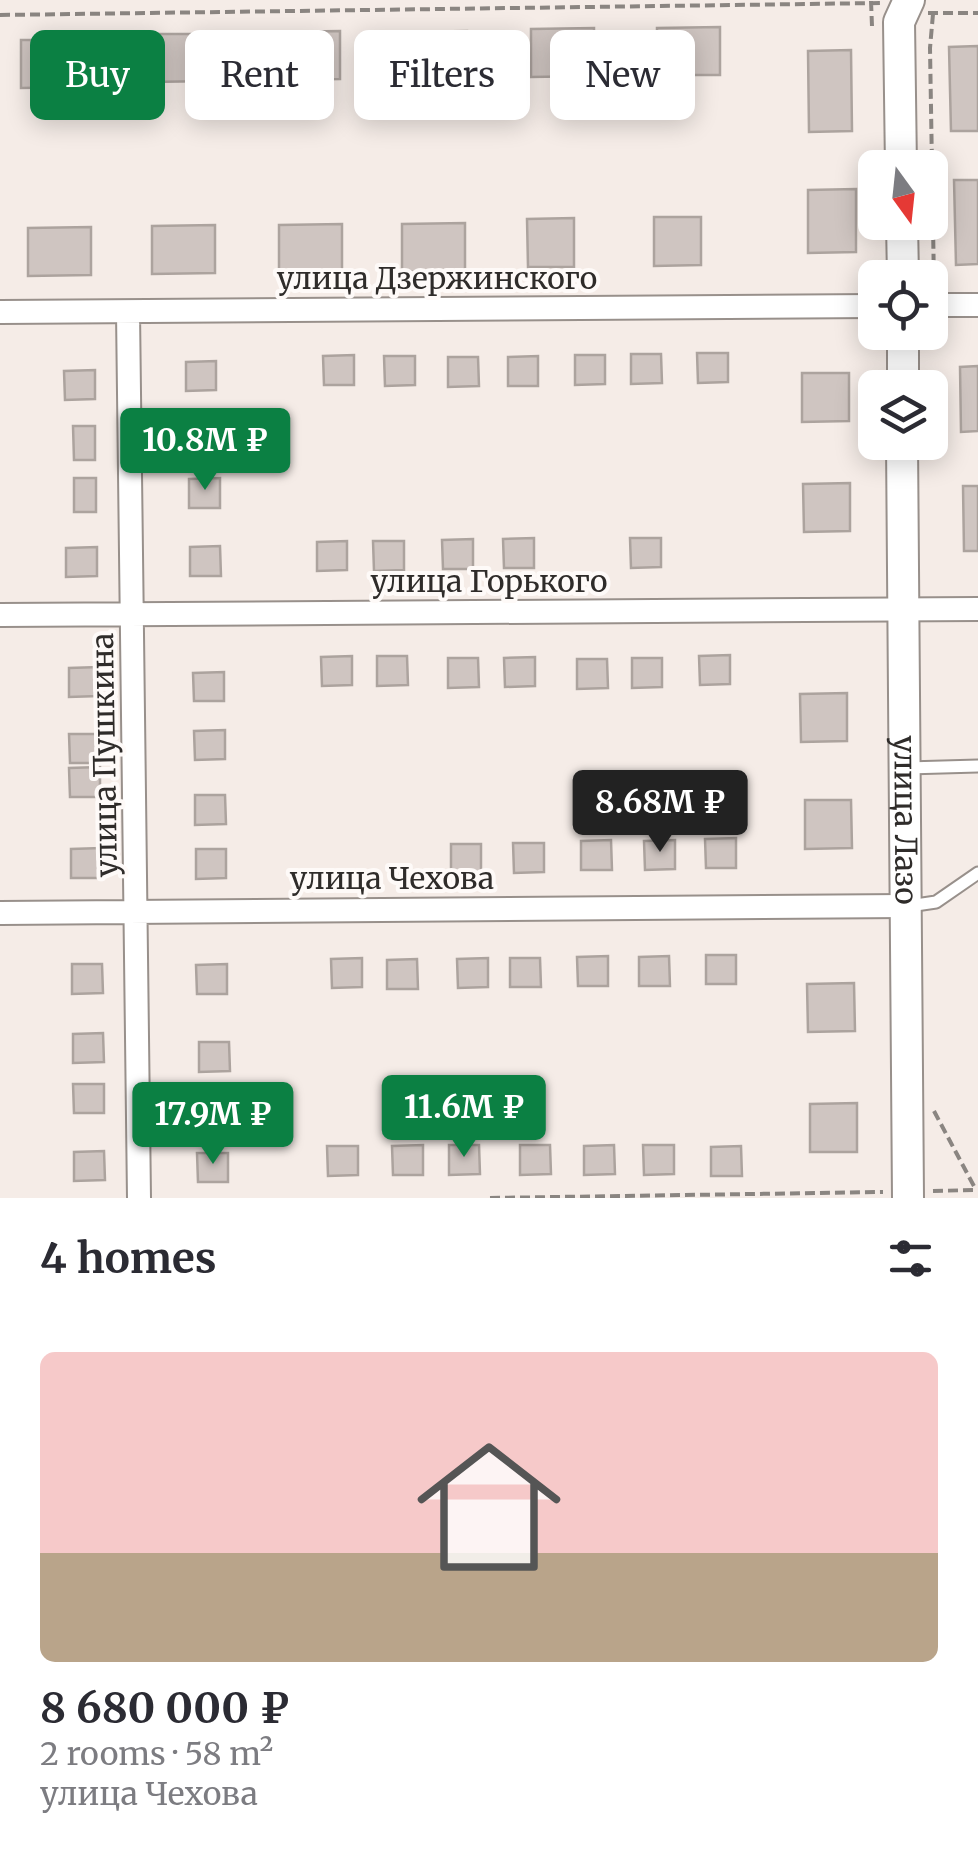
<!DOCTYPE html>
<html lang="en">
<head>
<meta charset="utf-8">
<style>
  :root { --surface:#fff; --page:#f7f7f7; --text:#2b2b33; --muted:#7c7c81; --accent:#0b8043 }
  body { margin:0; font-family:Merriweather,serif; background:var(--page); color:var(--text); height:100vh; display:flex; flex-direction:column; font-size:38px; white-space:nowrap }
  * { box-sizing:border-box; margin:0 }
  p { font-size:32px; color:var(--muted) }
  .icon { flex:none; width:55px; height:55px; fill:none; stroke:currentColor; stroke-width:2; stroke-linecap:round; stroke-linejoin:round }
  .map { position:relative; height:1198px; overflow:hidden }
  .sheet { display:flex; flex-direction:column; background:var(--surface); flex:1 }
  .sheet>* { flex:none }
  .hud { position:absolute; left:30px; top:30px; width:920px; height:90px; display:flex; gap:20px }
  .needle { width:65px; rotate:165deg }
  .fabs { position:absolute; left:858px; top:150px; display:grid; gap:20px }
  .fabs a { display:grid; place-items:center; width:90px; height:90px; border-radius:15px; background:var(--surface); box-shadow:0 5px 25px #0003; font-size:50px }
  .price { position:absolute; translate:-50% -85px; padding:0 22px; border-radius:10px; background:var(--accent); color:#fff; font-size:32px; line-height:65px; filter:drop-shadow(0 2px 5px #0008) }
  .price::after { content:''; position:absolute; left:50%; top:60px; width:30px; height:22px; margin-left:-15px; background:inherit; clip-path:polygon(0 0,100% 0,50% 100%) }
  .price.active { background:#222; color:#fff }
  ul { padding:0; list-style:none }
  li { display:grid; align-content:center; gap:20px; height:530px; padding:0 40px }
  li span { display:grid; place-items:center; height:310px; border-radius:15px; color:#555 }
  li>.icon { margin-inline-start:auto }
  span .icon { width:180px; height:180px; fill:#fffc; stroke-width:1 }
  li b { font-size:42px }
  h2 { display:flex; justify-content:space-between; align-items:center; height:120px; padding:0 40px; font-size:42px }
  .chip { padding:0 35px; border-radius:15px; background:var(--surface); box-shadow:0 5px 25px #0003; font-size:35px; line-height:90px }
  .chip.active { background:var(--accent); color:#fff }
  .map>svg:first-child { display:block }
</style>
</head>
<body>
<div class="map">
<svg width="978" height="1198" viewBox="0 0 978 1198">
  <rect width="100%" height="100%" fill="#f5ece7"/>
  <!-- building -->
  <path fill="#cfc5c1" stroke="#aca39e" stroke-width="2.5" d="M720,27V75H657V28Z
    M594,28V76L531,77V29Z
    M340,31V79L277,80V32Z
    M467,31L468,79L405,80V32Z
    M149,34H211L212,81L149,82Z
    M21,40H84V87L21,88Z
    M978,46V131H951L949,47Z
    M851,50L852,131L809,132L808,51Z
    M954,180H978V264L956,265Z
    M856,189V252L808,253V190Z
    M654,217H701V265L654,266Z
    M574,218V267H528L527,219Z
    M465,223V271L402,272V224Z
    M342,224V271L279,272V225Z
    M215,225V273L152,274V226Z
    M91,227V275L28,276V228Z
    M697,353H728V382L698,383Z
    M631,354H661L662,383L631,384Z
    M354,355V385H324L323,356Z
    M575,355H605V384L575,385Z
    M384,356H415V385L385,386Z
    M538,356V386H508V357Z
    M448,357H478L479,386L448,387Z
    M216,361V390L186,391V362Z
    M978,366V431L961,432L960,367Z
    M95,370V399L65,400L64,371Z
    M802,373H849V421L802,422Z
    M188,424H218V453H188Z
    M73,426H95V460H74Z
    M74,478H96V512H74Z
    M220,478V508H189V479Z
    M850,483V531L804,532L803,484Z
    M963,486H978V551H964Z
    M534,538V568H504L503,539Z
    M630,538H661V567L631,568Z
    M473,539V569H443L442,540Z
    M347,541V570L317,571V542Z
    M373,541H404V570L374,571Z
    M220,546L221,576H190V547Z
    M97,547V576L66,577V548Z
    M730,655V684L700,685L699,656Z
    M352,656V685L322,686L321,657Z
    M377,656H407L408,685L377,686Z
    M535,657V686L505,687L504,658Z
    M448,658H478L479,687L448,688Z
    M632,658H662V687L632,688Z
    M577,659H607L608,688L577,689Z
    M99,667V696L69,697V668Z
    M224,672V701H194L193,673Z
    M847,693V741L801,742L800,694Z
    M225,730V759L195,760L194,731Z
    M69,734H100V763H70Z
    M100,767V797H70L69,768Z
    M195,795H225L226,824L195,825Z
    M805,800H851L852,848L805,849Z
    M736,838V868H706L705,839Z
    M611,840L612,870H581V841Z
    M675,840V869L645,870L644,841Z
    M513,843H544V872L514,873Z
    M451,844H481V873L451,874Z
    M101,848V878H71V849Z
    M196,849H226V878L196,879Z
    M706,955H736V984H706Z
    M608,956V986H578L577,957Z
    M669,956L670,986H639V957Z
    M362,958V987L332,988L331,959Z
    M488,958V987L458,988L457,959Z
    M510,958H540L541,987H510Z
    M417,959L418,989H387V960Z
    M72,964H102L103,993L72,994Z
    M227,964V994H197L196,965Z
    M854,983L855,1031L808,1032L807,984Z
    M103,1033L104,1062L73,1063V1034Z
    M199,1042H229L230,1071L199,1072Z
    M73,1084H104V1113H74Z
    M198,1096H229V1125L199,1126Z
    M857,1103V1152H810V1104Z
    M423,1145V1175H393L392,1146Z
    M449,1145H479L480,1174L449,1175Z
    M520,1145H550L551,1174L520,1175Z
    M614,1145L615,1174L584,1175V1146Z
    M643,1145H674V1174L644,1175Z
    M327,1146H358V1175L328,1176Z
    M741,1146L742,1176H711V1147Z
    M104,1151L105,1180L74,1181V1152Z
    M197,1153H228V1182H198Z"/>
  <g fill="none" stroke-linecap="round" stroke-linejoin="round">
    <defs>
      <path id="service" d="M907,768L978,766
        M909,906L936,902L978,873"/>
      <path id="minor" d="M930,305H978
        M0,312L875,306
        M128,312L139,1198
        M0,615L978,609
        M0,913L905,906"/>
      <g id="tertiary">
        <path d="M901,168L899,22L909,0"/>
        <path d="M902,222L903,278"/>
        <path d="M903,388V332"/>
        <path id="s1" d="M902,442L908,1198"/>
      </g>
    </defs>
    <!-- service casing -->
    <use href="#service" stroke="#98908b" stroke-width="15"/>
    <!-- minor casing -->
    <use href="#minor" stroke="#98908b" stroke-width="26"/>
    <!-- tertiary casing -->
    <use href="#tertiary" stroke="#98908b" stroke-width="34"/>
    <!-- path -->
    <path stroke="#8a8581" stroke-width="4" stroke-dasharray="10 5" stroke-linecap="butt" d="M871,1L872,26
      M928,13H978
      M933,14L930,48L934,284
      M0,15L880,3
      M934,1111L976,1190
      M933,1191L973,1190
      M490,1198L883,1192"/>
    <!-- service -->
    <use href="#service" stroke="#fff" stroke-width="11"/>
    <!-- minor -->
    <use href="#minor" stroke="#fff" stroke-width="22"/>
    <!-- tertiary -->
    <use href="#tertiary" stroke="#fff" stroke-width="30"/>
  </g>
  <g text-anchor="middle" stroke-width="8" stroke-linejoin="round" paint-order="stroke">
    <!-- street labels -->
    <g font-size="30" fill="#2f2c2a" stroke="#fefaf8">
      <text x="437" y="289">улица Дзержинского</text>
      <text x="489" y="592">улица Горького</text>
      <text transform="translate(105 755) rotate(-91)" y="10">улица Пушкина</text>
      <text dy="10" stroke="none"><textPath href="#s1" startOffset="378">улица Лазо</textPath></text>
      <text x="392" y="889">улица Чехова</text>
    </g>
  </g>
</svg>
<div class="fabs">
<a><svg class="needle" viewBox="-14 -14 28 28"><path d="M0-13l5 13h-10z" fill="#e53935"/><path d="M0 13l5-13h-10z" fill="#7c7c81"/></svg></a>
<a><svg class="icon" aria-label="locate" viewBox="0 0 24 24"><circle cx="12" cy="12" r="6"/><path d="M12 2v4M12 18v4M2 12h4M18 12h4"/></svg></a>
<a><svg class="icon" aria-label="layers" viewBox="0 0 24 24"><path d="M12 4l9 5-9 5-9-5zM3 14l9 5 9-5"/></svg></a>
</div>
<b class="price" style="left:205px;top:493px">10.8M ₽</b>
<b class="price active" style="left:660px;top:855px">8.68M ₽</b>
<b class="price" style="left:464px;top:1160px">11.6M ₽</b>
<b class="price" style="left:213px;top:1167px">17.9M ₽</b>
<div class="hud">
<a class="chip active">Buy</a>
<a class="chip">Rent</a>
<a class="chip">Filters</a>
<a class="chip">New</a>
</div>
</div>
<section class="sheet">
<h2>4 homes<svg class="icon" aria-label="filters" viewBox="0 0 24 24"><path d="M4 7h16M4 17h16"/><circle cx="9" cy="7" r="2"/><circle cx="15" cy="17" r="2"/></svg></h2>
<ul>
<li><span style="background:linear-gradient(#f6c9c9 65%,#b9a48a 0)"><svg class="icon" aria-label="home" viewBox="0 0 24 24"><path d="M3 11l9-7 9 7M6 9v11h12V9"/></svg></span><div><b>8 680 000 ₽</b><p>2 rooms · 58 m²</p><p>улица Чехова</p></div></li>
</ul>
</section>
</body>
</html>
